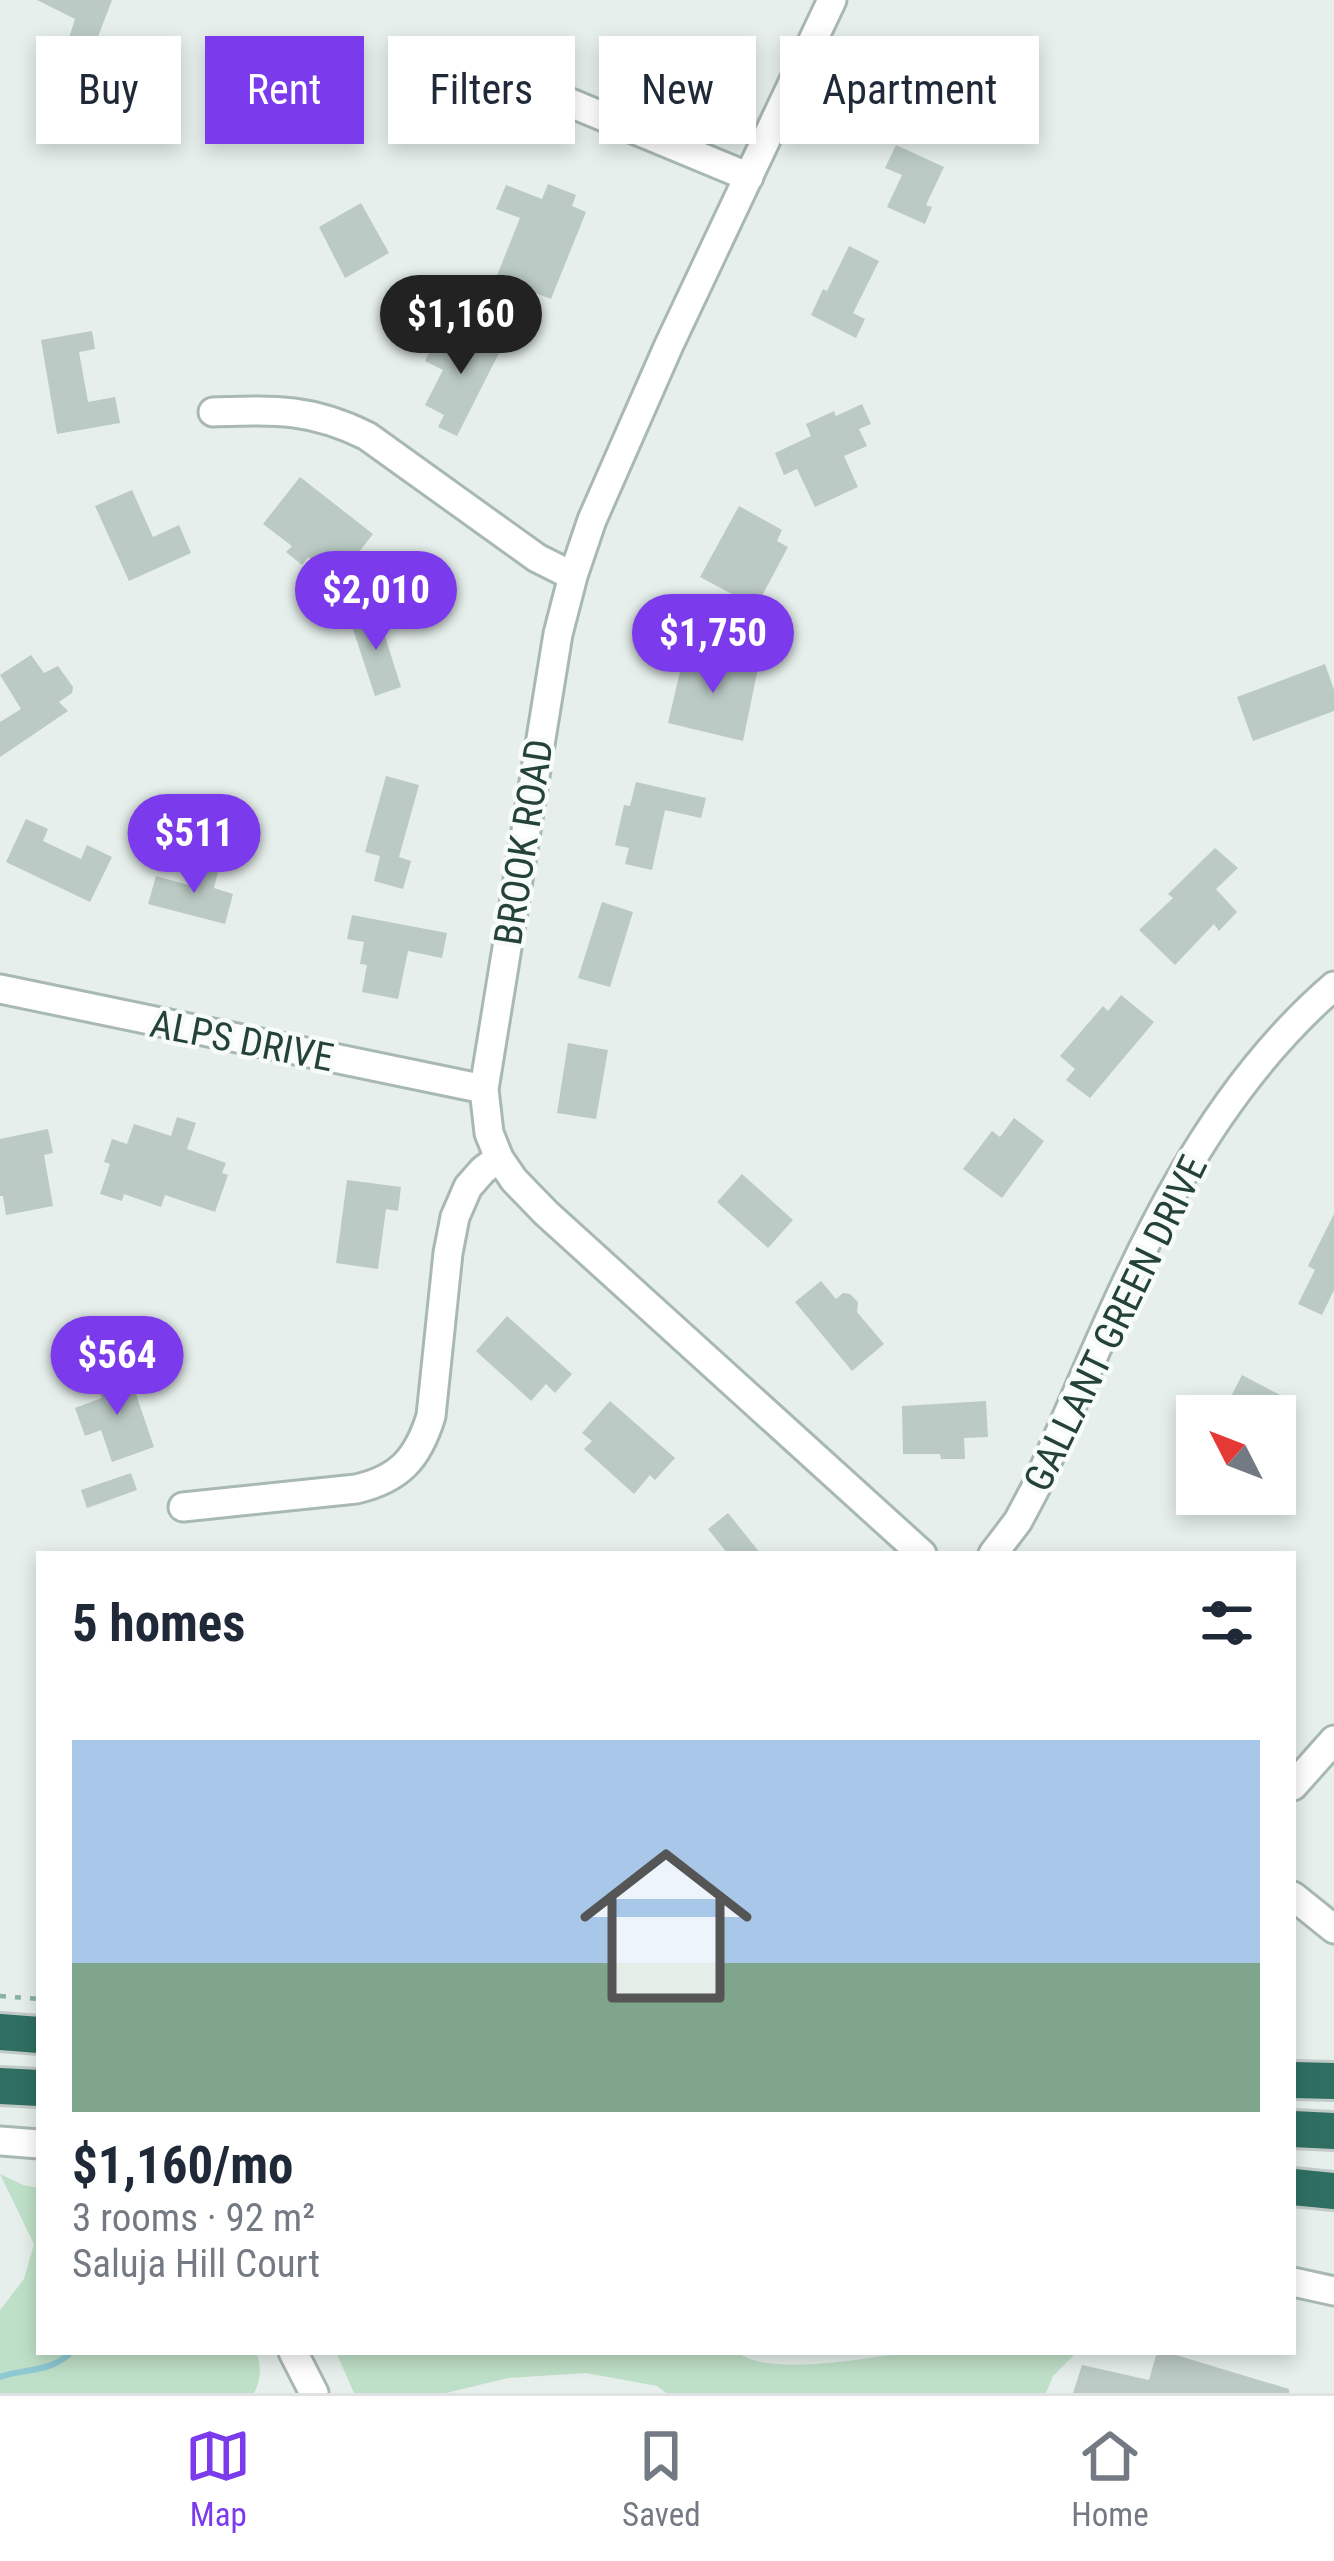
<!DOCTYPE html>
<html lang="en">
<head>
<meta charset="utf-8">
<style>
  :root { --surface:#fff; --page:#f2f2f3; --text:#1f2937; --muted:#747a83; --line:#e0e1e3; --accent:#7c3aed }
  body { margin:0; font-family:"Roboto Condensed",sans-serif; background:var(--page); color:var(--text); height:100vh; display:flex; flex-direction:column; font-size:45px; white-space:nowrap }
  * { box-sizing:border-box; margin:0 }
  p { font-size:39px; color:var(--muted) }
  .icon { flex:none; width:66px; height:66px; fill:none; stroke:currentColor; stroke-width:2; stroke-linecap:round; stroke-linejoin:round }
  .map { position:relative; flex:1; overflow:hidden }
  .drawer { position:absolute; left:36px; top:1551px; width:1260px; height:804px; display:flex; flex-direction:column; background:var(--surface); border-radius:0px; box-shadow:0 6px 18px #0003 }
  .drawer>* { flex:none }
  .top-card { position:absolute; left:36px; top:36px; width:1263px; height:108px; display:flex; gap:24px }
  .needle { width:78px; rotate:312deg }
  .fabs { position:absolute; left:1176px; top:1395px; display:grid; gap:24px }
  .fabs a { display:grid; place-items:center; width:120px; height:120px; border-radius:0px; background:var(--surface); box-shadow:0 6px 18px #0003; font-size:60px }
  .price { position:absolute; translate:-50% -102px; padding:0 27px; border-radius:42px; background:var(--accent); color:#fff; font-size:39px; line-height:78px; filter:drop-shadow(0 3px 6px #0008) }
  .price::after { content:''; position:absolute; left:50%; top:72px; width:36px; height:27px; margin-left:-18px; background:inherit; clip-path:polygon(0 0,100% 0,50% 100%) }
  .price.selected { background:#222; color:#fff }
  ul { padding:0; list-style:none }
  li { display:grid; align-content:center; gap:24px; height:636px; padding:0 36px }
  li+li { border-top:3px solid var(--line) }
  li span { display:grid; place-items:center; height:372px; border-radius:0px; color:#555 }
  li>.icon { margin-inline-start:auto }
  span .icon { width:216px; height:216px; fill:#fffc; stroke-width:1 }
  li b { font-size:51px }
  h2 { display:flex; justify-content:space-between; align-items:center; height:144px; padding:0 36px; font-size:51px }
  .pill { padding:0 42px; border-radius:0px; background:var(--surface); box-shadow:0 6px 18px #0003; font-size:42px; line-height:108px }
  .pill.selected { background:var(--accent); color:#fff }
  .dock { display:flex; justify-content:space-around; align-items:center; height:168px; border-top:3px solid var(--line); background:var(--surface); font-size:33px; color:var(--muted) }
  .dock a { display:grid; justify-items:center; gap:6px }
  .dock .selected { color:var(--accent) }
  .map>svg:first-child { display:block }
</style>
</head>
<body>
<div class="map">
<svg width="1334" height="2393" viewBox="0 0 1334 2393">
  <rect width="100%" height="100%" fill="#e6efeb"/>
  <!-- green -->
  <path fill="#bfe0c8" d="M0,2174L23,2185L39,2188V2352H256C262,2366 261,2380 254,2393H0V2310L24,2279L34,2244Z
    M336,2352H736C774,2379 873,2355 919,2352C971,2349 1025,2352 1077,2352L1053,2376L1046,2393H666L657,2386L586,2373L508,2378L446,2393H354Z"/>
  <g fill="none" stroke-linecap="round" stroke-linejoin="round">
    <!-- stream -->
    <path stroke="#8ec9d4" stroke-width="6" d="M0,2377C24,2368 52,2373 71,2352"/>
  </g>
  <!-- building -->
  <path fill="#bbcac4" d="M37,0H112L96,42L104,45L98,60L66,48L75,19Z
    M896,145L944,167L926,205L932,207L925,224L887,207L902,175L885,168Z
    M548,184L576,195L572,206L586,212L551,299L496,278L520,218L496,209L506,185L542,199Z
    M361,203L389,253L345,278L319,227Z
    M849,246L879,261L853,313L865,319L856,338L811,315L823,289L827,291Z
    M467,327L503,345L457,436L438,427L444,415L425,405L443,370L425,361L435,341L455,351Z
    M92,331L95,349L79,352L88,402L115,397L120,423L57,434L41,340Z
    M862,404L871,424L859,429L867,446L844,456L858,487L815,507L797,469L784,475L775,453L811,436L806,424L834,411L836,416Z
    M300,477L373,534L337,580L308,557L302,565L286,552L292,546L263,524Z
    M132,490L153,537L179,525L191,553L129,581L95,506Z
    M739,506L782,530L777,541L788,547L756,607L700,577Z
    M377,611L401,687L375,696L350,620Z
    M685,650L758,668L743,741L668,723Z
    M31,655L44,673L58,666L73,687L72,693L59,702L68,711L0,757V722L21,709L0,675Z
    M1325,664L1334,690V711L1253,741L1237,697Z
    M386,776L419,785L399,857L411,861L403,889L374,881L380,856L365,852Z
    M636,782L706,798L701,818L665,810L652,870L625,864L629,848L615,845L624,805L630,806Z
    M26,819L48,829L43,841L81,859L87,845L112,857L90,902L6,862Z
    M1215,848L1238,868L1216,889L1237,912L1219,931L1214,924L1175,965L1139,930L1173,898L1168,894Z
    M199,862L219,868L214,888L233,894L225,924L148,904L156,876L192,886Z
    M602,902L633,912L610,987L578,978Z
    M352,915L447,933L442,958L408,951L398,999L362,992L367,965L360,964L364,942L347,939Z
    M1121,995L1154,1022L1090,1098L1066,1080L1075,1069L1060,1056L1103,1006L1108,1011Z
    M568,1043L608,1050L596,1119L557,1113Z
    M177,1117L196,1123L187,1149L226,1163L222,1173L228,1175L215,1212L165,1195L161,1207L124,1194L122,1201L100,1194L110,1164L104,1162L112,1139L127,1144L134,1124L171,1136Z
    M1014,1118L1044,1141L1002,1198L963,1169L992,1131L1000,1137Z
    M48,1129L53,1153L44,1155L53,1206L6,1215L3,1196H0V1139Z
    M742,1174L793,1220L768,1248L717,1202Z
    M347,1180L401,1187L398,1211L386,1209L378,1269L336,1263Z
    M1334,1214V1290L1322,1315L1298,1304L1315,1270L1308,1266Z
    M821,1281L836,1299L843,1293L850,1294L858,1302L857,1312L884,1344L852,1371L795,1302Z
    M507,1316L572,1374L555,1393L546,1384L531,1401L476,1351Z
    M128,1371L154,1447L112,1462L101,1430L85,1436L75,1408L102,1398L96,1382Z
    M1242,1375L1286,1398L1276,1416H1221Z
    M610,1401L675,1458L655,1480L650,1475L634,1494L584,1449L592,1441L582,1433Z
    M986,1401L988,1437L964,1438L965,1459H941L940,1454H903L902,1406Z
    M131,1473L137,1490L87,1508L81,1490Z
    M728,1513L761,1554H728L708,1529Z
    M1157,2352H1166L1289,2389V2393H1073L1082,2365L1149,2380Z"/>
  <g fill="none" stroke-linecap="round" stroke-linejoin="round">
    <defs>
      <path id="minor" d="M832,0L669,345L592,520L573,576L558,634L484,1089L489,1133L499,1158L514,1180L546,1213L922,1554
        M493,71L749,177
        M213,412C274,410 310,408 367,436L537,558L573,576
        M0,989L484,1089
        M183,1507L356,1489C400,1479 418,1458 431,1416L448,1253L455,1217L468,1187L483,1170L499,1158
        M993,1554L1018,1521L1035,1489C1115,1312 1182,1117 1334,986
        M1293,1786L1334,1740
        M1293,1896L1334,1929
        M0,2141L39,2144
        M1293,2282L1334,2291
        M293,2352L314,2393"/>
      <path id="highway" d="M0,2032L39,2035
        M1293,2080L1334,2081
        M0,2086L39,2088
        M1293,2129L1334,2131
        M1293,2187L1334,2191"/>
    </defs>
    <!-- minor casing -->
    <use href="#minor" stroke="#a8b8b2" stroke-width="33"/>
    <!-- highway casing -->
    <use href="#highway" stroke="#c2cac8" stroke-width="42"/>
    <!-- path -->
    <path stroke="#86b3a5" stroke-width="4.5" stroke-dasharray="6 9" stroke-linecap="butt" d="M0,1996L39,1999"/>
    <!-- minor -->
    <use href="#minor" stroke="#fff" stroke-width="27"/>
    <!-- highway -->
    <use href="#highway" stroke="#2f6f62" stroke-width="36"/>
  </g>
  <g text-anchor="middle" stroke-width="9" stroke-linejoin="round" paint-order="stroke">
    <!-- street labels -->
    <g font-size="39" fill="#24423a" stroke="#f7fbf9">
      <text transform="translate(523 842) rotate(-81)" y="14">BROOK ROAD</text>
      <text transform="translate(242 1040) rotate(11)" y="14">ALPS DRIVE</text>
      <text transform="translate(1115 1323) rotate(-64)" y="14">GALLANT GREEN DRIVE</text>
    </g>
  </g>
</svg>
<div class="fabs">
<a><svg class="needle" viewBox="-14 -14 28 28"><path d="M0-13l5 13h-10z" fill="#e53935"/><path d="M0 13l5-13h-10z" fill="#747a83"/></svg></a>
</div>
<b class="price selected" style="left:461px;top:377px">$1,160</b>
<b class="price" style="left:376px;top:653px">$2,010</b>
<b class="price" style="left:713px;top:696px">$1,750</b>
<b class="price" style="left:194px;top:896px">$511</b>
<b class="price" style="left:117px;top:1418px">$564</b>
<div class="top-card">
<a class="pill">Buy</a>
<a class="pill selected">Rent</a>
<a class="pill">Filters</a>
<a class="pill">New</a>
<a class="pill">Apartment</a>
</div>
<section class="drawer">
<h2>5 homes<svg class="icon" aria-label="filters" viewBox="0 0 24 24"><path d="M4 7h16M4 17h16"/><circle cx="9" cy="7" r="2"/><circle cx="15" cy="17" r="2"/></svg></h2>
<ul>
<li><span style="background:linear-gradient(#a9c7e8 60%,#7fa58c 0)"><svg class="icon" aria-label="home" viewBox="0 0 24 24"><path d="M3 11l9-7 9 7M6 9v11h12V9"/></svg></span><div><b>$1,160/mo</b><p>3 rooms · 92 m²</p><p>Saluja Hill Court</p></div></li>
</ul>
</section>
</div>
<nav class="dock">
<a class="selected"><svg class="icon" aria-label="map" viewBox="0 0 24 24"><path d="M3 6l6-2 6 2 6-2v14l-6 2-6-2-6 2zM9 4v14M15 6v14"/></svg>Map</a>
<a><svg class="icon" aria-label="saved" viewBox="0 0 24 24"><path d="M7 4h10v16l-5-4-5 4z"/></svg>Saved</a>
<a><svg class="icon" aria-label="home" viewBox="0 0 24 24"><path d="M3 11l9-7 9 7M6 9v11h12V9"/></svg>Home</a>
</nav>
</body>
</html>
